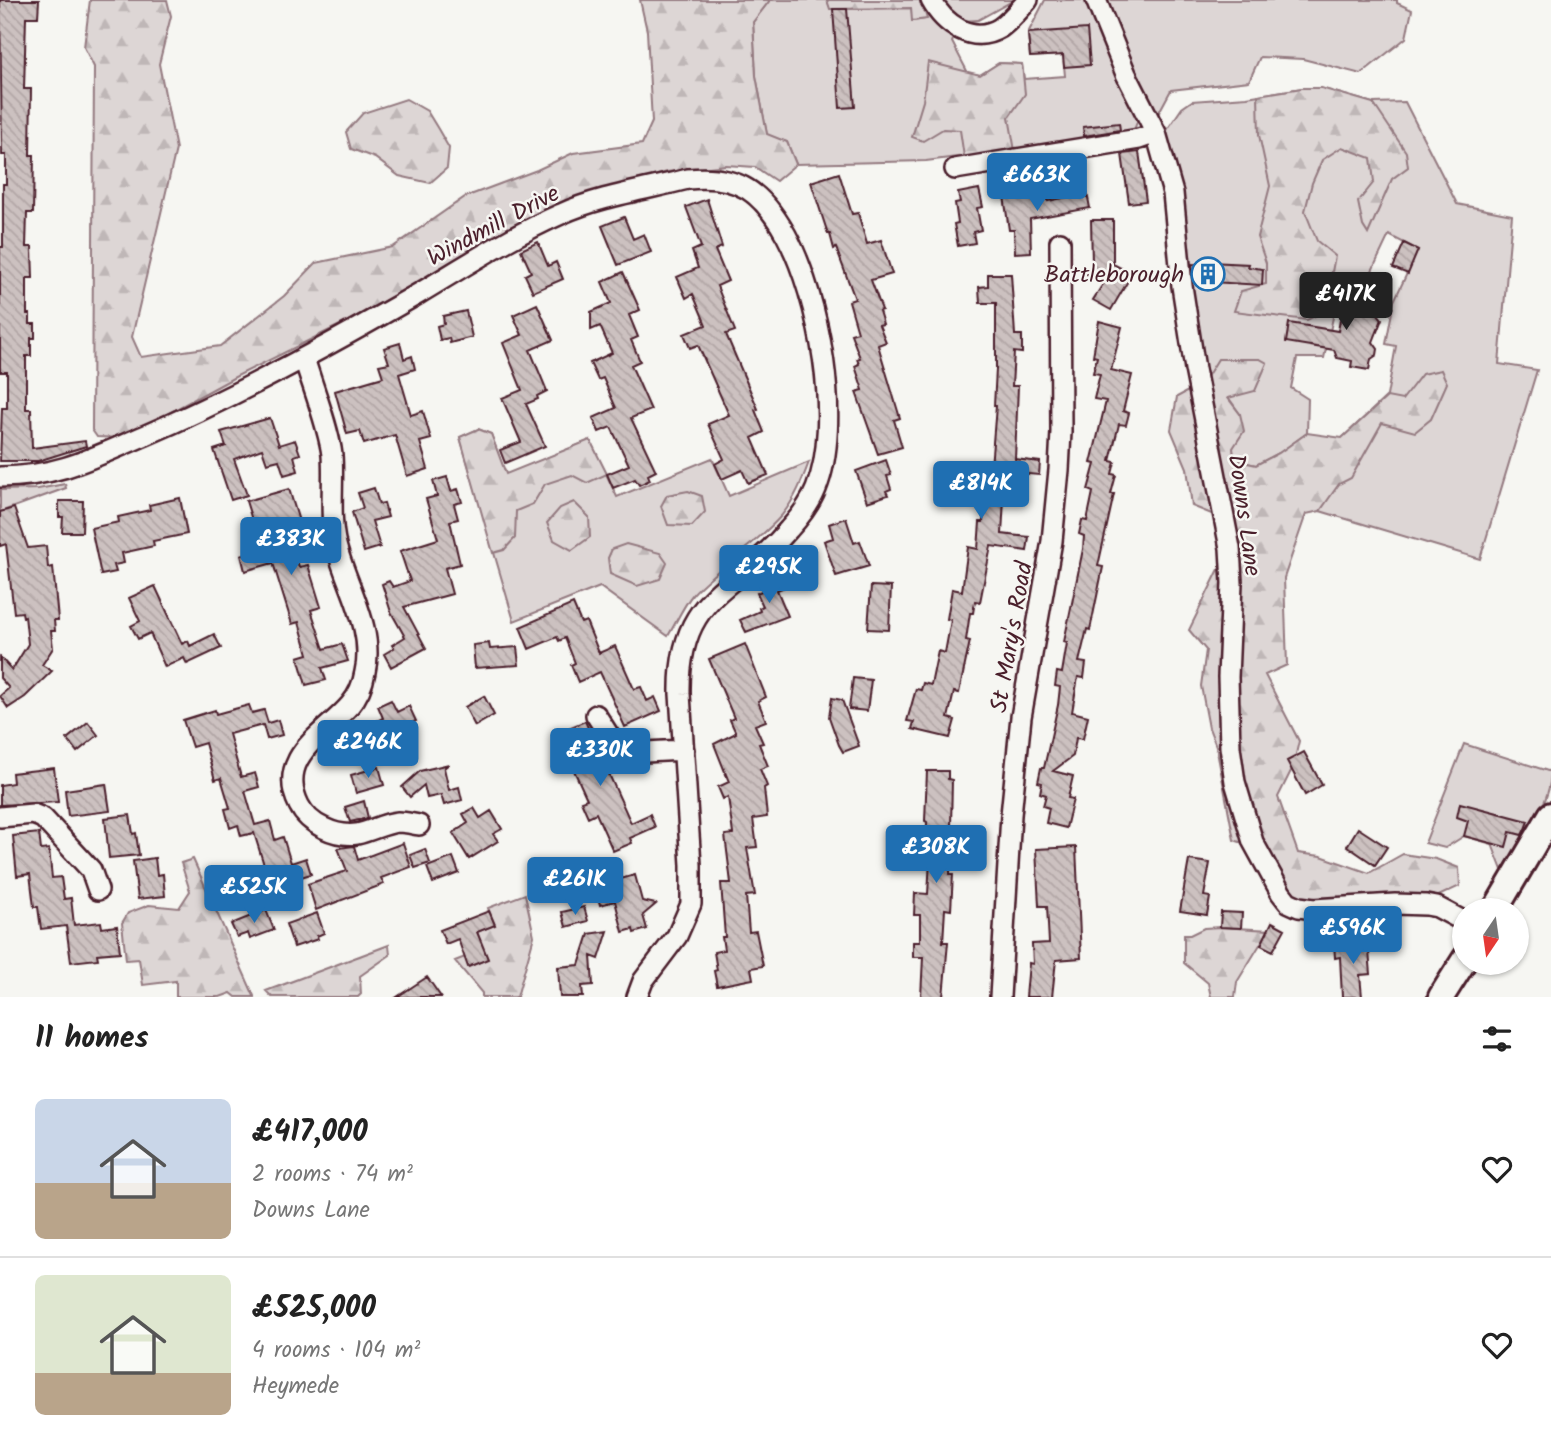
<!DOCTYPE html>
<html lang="en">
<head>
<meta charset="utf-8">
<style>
  :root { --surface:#fff; --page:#f6f6f6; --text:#222; --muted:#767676; --line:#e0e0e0; --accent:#1f6fb2 }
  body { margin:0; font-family:Kalam,sans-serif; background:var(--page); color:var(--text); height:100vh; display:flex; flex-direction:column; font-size:26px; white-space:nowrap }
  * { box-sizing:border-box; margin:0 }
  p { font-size:23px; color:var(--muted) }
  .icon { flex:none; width:38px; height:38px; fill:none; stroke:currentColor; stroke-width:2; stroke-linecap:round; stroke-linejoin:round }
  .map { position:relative; height:997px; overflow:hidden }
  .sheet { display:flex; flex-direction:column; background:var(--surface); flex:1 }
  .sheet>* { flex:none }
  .needle { width:46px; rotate:193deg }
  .fabs { position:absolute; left:1452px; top:898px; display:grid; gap:14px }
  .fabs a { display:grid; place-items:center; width:77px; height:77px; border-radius:50%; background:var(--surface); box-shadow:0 2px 5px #0004; font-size:35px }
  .price { position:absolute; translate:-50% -60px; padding:0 16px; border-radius:7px; background:var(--accent); color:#fff; font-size:23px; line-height:46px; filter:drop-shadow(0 2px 4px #0008) }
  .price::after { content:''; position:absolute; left:50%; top:42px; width:21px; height:16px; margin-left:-10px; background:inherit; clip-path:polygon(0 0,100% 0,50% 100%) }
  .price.on { background:#222; color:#fff }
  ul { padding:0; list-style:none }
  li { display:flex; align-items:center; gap:21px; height:175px; padding:0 35px }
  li+li { border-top:2px solid var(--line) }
  li span { display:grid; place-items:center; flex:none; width:196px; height:140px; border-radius:10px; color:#555 }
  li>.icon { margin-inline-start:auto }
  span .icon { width:84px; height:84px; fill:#fffc; stroke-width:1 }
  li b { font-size:30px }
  h2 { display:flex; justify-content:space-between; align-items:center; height:84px; padding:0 35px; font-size:30px }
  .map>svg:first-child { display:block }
</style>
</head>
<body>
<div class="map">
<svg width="1551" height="997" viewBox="0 0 1551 997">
  <defs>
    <pattern id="forest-firs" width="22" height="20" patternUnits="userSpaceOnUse" patternTransform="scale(1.75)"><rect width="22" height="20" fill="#ddd6d5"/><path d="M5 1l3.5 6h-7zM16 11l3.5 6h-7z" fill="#bfb7b7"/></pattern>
    <pattern id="building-back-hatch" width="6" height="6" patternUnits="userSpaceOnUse" patternTransform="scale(1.75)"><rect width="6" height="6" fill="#ccc1c0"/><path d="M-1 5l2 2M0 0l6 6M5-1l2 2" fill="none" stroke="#b1a5a5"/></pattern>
  </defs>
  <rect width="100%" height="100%" fill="#f6f6f2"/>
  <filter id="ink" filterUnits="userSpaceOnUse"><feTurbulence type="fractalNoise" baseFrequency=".0143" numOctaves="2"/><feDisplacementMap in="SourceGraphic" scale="14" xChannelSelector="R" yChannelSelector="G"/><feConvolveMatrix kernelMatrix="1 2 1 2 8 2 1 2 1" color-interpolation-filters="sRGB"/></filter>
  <g filter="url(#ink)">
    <!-- green -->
    <path fill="#ddd6d5" stroke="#947a80" stroke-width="2" d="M770,0H827L831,9L912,8V21L926,19L921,0H1014L978,20L963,21L952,42L968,73L980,75L999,63L1022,64L1024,79L1065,76L1063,55L1030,57L1028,33L1045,0H1087L1139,117L1132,135L926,161L796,164L787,142L767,135L756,76L753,22Z
      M1107,0H1397V3L1412,10L1406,38L1361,74L1303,59L1260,57L1249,81L1171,90L1158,114L1115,32Z
      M1302,88H1320L1373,103L1405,102L1457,204L1512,215L1499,364L1537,370L1480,559L1320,511L1342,438L1387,396L1396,346L1386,344L1394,301L1418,250L1389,235L1363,290L1340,286L1324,358H1297L1291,388L1308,399L1307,433L1279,453L1256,465L1234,460L1233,448L1240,414L1228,397L1203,383L1165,133L1182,108L1192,101L1247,97Z
      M478,429L491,434L506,475L590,440L617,497L712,458L729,496L809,462C802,481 795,499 782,515C756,545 720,565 693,594C683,606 676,623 668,636L600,587L514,621L460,437Z
      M65,484L66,488L0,512V490L38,489Z
      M1464,744L1551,772C1551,805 1521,843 1502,870L1492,844L1464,836L1445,848L1425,843Z"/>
    <!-- forest -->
    <path fill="url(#forest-firs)" stroke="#947a80" stroke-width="2" d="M90,0H167L171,16L159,64L176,149L132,337L141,357L220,346L284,296L316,263L393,247L465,197L537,170L573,153L642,144L652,122L647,31L640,0H770L753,22L756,76L767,134L787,142L796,164L776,181L755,167L726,165L667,172L596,194L508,233L346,322L235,377L123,438L97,437L92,430L94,67L84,47Z
      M827,0H921L927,19L912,21L911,8L830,9Z
      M928,62L980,75L999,63L1022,64L1025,94L1009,117L1015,151L964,157L960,130L943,129L923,141L912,137L923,101Z
      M1302,88H1321L1373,103L1406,152L1408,167L1392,179L1368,234L1363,226L1358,202L1374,182L1371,158L1342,147L1322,160L1312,183L1305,211L1317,241L1335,256L1332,272L1314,289L1319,314L1307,320L1234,311L1241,291L1266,284V263L1257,237L1270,186L1259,135L1258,95Z
      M406,99L427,111L438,129L449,148L447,168L430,183L399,176L375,158L351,149L346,132L363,113Z
      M1218,359H1260L1267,363L1255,391L1228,398L1240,414L1244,431L1233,448L1234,460L1256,465L1279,453L1307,433L1342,438L1387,397L1402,400L1422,374L1441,370L1447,383L1431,419L1415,432L1382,423L1351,478L1339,484L1320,511L1306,514L1284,578L1287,665L1265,675L1299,741L1293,767L1278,797L1298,853L1321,856L1369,873L1403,854L1436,859L1459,868L1460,886L1430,900L1301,902L1289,895L1269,852L1234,840L1216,746L1209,728L1201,686L1206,650L1189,630L1226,555L1219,517L1192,506L1187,468L1171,430L1177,397L1203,383Z
      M478,429L491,434L506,474L590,440L607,474L587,483L572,475L545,484L533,504L516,511L515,538L504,550L493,553L460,437Z
      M688,491L702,496L705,512L692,526L668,525L661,506L667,495Z
      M574,502L589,517L590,537L572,550L554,540L547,523L560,508Z
      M626,544L660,553L667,563L660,579L637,586L610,574L608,558L612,549Z
      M193,859L254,996V997H236L231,993L220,997H176V981L143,985L139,959L126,960L122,923L128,913L149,905L179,908L190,891L181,863Z
      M525,894L534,936L517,997H482V993L455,961L465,957L469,967L487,959L477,932L495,925L488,908Z
      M1220,927L1269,930L1237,982L1235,997H1211L1208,983L1184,963V935H1190L1204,928Z
      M389,945L390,955L360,976L361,994L358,997H272L266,991Z"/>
    <!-- building -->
    <path fill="url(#building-back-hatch)" stroke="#4a1f2b" stroke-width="2" d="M0,0H39L38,17H26L24,89H31L30,155H34L33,213H27L26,247H32L33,278H27V314H30V324H35V338H31V356H26V409H31L32,448L85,441L86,446L38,461H0L2,408H7V372H0V247H3V184H6V155H2Z
      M833,9H847L855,107L840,108Z
      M1087,29L1090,65L1064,67L1063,55L1030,57L1028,33Z
      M1119,123L1120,130L1084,136L1083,127Z
      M1139,152L1146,201L1129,203L1122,154Z
      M839,173L852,214L858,213L867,244L881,240L892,274L871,280L882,310L879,311L883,324L879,325L886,342L878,345L900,418L894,420L902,447L878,454L856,392L863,390L855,366L859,364L857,359L860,358L851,334L858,332L849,301L855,299L836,248L834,249L830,234H828L811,182Z
      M979,189L983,207L977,208L981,230L973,232L975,243L958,246L954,224L958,223L955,203L960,202L958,193Z
      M1046,190L1048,201L1087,193L1090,208L1030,219L1031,252L1015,253L1014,230H1009L1004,196Z
      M707,199L722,247L715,250L728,281L717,286L735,331L726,334L758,409L755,410L764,432L752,438L768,475L748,483L742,470L722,479L715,464L724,459L708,424L729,415L698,345L690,348L684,334L706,325L693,294L686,298L677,277L698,268L692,251L701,247L686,207Z
      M624,217L633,239L644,234L651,252L618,265L602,226Z
      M1091,220H1113V264L1132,274L1111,310L1093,300L1103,284L1086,274L1092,263Z
      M538,242L548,266L556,262L563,279L533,292L525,275L531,272L521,250Z
      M1404,243L1418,250L1408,274L1393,268Z
      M1209,262L1249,264L1248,267L1263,269L1262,285L1194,281L1192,264L1209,265Z
      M623,272L640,310L629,315L638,337L631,340L640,361L631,365L651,410L631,418L656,471L648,475L650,480L639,485L635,479L613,488L607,474L629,465L611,427L599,432L593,418L616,408L603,378L598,380L590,363L612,353L600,326L591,330V312L611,303L602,282Z
      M988,274H1011L1015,335H1022V353L1014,352L1012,386H1018L1015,459L1040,462L1039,475L1017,473L1014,497H1007V499H1004L1002,534L1029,537L1027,551L991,546L980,602L975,601L973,613H970L966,640L970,641L959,693L954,692L948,718L955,720L950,738L912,729L914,722L907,721L916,689L921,690L923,683L931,685L938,651L945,653L951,620L947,619L952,589L962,591L968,547L978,549L980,522H983L985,497H982L984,486H981L983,466L991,467L996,406H994L996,369V303H980L979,287L988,286Z
      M1345,292L1380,298L1377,313L1382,319L1373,342L1378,349L1377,355L1371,359L1369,370L1351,367L1352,361L1337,358L1334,350L1286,342L1289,323L1338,331Z
      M537,304L553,340L530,350L547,391L537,396L538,399L526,404L545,446L505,463L500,450L521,442L502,398L522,390L503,343L522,335L513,315Z
      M466,311L472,337L450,343L449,338L440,340L437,326L444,324L443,316Z
      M1099,321L1122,327L1111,370L1132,375L1123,411L1129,413L1126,425L1119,424L1110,461L1115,462L1112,474L1116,475L1111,494H1114L1098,566L1103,567L1090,630L1087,629L1079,662L1086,663L1084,678L1078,677L1072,712L1088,716L1083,739L1076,738L1073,756L1053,771L1073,776L1068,798L1073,799L1066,828L1046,823L1049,808L1043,806L1046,795L1040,793L1042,783L1038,782L1041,768H1044L1058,705L1060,687L1055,686L1057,672L1062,673L1067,643L1064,642L1083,549L1084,536L1079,534L1082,520L1087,521L1093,492L1088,490L1095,464L1091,463L1106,401L1094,399L1100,374L1093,373L1097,357L1093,356Z
      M400,343L404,359L412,356L415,369L399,374L411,415L423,411L431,439L420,442L428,469L407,476L395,435L364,444L360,431L347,434L335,391L383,377L379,365L389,363L384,348Z
      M270,418L279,445L295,440L300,454L294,456L298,471L284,475L279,460L267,463L262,449L234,459L247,495L231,500L214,450L226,446L221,432Z
      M886,460L891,475L887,476L891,489L886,491L888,495L867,502L856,471Z
      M447,477L451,491L458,489L462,502L454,504L458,519L450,521L460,564L445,568L452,594L404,607L426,648L391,667L384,654L394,648L392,645L405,637L391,612L382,584L389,581L393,587L410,581L400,551L438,539L426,499L437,496L433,481Z
      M374,488L379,504L384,503L388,517L372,521L380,547L364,552L352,512L363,508L358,493Z
      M289,489L302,531L289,535L299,567L308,565L321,607L311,610L324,649L342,644L348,661L322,668L326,680L306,685L298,657L308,654L299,622L292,624L273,563L245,571L241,555L261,549L246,501Z
      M180,498L187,534L153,541L154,546L122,553L124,563L114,565L116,572L101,575L91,528L119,522L118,517L150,510L149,505Z
      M59,501H83L82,532H62L63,517H59Z
      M14,508L28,548L46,546L48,568L53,567L58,620H54L55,631H51L53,648L42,665L52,671L25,697L8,708L0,696L9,688L0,678V657L12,670L28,644L25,616L23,617L22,612L14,613L6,544L0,546V512Z
      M846,518L854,543L860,541L869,566L836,576L824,541L833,538L829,524Z
      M784,571L790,585L777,590L788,616L746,632L740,620L760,611L759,608L763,606L757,593L772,586L769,578Z
      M155,586L182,644L188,641L190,646L214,634L221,648L187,664L184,658L165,667L150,633L138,639L131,626L140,621L129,598Z
      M871,586L891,587L889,630L868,629Z
      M573,604L581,623L586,621L599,653L615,646L634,689L641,687L647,701L655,697L661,711L625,727L600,672L578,682L571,665L575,663L565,638L559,641L557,637L529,649L520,627Z
      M489,643L490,649L517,647L519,665L475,668L473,645Z
      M745,644L766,697L758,701L766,721L755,725L763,743L759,744L768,766L760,769L767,786L764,788L767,817L753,819L757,847L747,848L755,895L746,896L749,932L756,931L763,966L751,968L753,979L717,986L714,971L717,970L714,952L724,950L722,937H725L721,883H731L725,835L733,834L728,797L723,799L718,787L729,782L714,744L736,733L730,720L734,718L709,659Z
      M853,678L871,680L867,711L849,709Z
      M484,696L494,715L475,726L465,707Z
      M832,698L842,700L859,746L843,752L839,745L829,717Z
      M391,700L397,712L409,706L416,721L383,737L375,722L383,718L378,706Z
      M249,705L252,713L264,710L268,723L278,720L282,735L267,739L263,725L229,734L241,777L255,773L259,787L245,791L255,825L270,821L275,840L283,837L291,863L306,858L311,874L277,884L280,892L263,898L258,884L269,881L254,833L241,836L238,825L230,828L225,809L230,808L221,778L215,780L205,743L192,747L183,720L215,710L216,714Z
      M585,721L631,823L650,814L655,827L630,838L632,843L613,851L596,813L588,817L581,801L587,799L557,733Z
      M88,722L98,735L77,752L67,739Z
      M1304,752L1322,785L1305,795L1287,761Z
      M449,764L444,768L449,790L459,787L462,800L444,805L441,795L427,798L424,785L410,797L402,787L420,771Z
      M379,767L384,785L356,793L351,775Z
      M54,768L58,802L0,805V785L13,783L12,773Z
      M927,771H948V779L952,780L950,874H953L951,910L945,909L943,942H948L943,997H921L923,957H913V942H920V915H914L915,893L928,894L930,860H926L927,822L925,821Z
      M106,784L110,811L68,816L65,790Z
      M364,801L368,818L350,822L345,807Z
      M1460,803L1528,821L1525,829L1522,835L1510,832L1506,847L1464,836L1468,821L1457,817Z
      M474,808L480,818L491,811L502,829L493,834L498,841L469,859L453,833L468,823L463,814Z
      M130,815L133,834L136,833L139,855L109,858L105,818Z
      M1358,828L1387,847L1375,865L1347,846Z
      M39,833L41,850L49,849L52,878L61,877L64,899L71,898L74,925L101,922L102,928L117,926L120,952L97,954L98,959L71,962L66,926L41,929L38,907H34L30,874L17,876L13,836Z
      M403,843L411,867L381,878L384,884L316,910L308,884L347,871L338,848L354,846L358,860Z
      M1076,847L1081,958L1056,960L1052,997H1026L1029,963L1033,964L1032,944L1049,943L1047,906H1039L1036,849Z
      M425,849L430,863L415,868L410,855Z
      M453,857L459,873L433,883L427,867Z
      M155,858L157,875L163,874L165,896L138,899L133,861Z
      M1189,860L1210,863L1204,896L1210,897L1207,915L1180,911Z
      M635,875L642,901L656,904L643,915L647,929L634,933L633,929L623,932L615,901L600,905L595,886Z
      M584,907L588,921L566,927L562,912Z
      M266,910L274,930L250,939L248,933L237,937L231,924Z
      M489,911L495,925L477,932L488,959L468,967L458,939L446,944L440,930Z
      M1221,912L1242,913L1241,928L1220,927Z
      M317,913L324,933L317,936L318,939L294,947L286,924Z
      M1272,922L1285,929L1273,951L1261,945Z
      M608,931L599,959L591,956L593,985L582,986L583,997H560L558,967L579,965L589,934Z
      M1368,940L1371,974L1360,975L1362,997H1342L1340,957L1335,958L1334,943Z
      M427,977L441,997H397Z"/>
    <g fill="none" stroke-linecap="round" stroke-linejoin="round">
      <defs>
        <path id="minor" d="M931,0C944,24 972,45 1000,28C1011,20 1019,10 1028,0
          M1096,0L1126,74L1156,133L1173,193L1182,286L1195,369L1230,548L1232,583L1228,677L1230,747L1235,782L1253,842L1281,893L1288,902L1299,907L1314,909L1395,904L1426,905L1437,907L1465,922
          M955,169L1139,139L1156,133
          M304,358C312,385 329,428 332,455C334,484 329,516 336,545C346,585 375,629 365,672C363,684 358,696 350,705C325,734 275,757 299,805C309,825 336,837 357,834C371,831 385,823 398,822C405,822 413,824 419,825
          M0,477C58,477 94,457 146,435C239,395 330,345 418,294C465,266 511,236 561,214C597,197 649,189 688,179C739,174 762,192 786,235C819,296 843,423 816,489C810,504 800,517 789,529C736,592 678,592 680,694L691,865V904L677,936L643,981L637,997
          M596,715L617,748L626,753L684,750
          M0,817L33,814L43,818L91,870L98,890
          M1000,997L1011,815L1021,717L1052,541L1059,470L1061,432L1060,242"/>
        <path id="major" d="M1495,910L1551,815
          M1441,997L1465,959"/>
      </defs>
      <!-- minor casing -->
      <use href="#minor" stroke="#4a1f2b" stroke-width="24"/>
      <!-- major casing -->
      <use href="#major" stroke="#4a1f2b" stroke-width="30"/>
      <!-- minor -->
      <use href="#minor" stroke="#f6f6f2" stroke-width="19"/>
      <!-- major -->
      <use href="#major" stroke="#f6f6f2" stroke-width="24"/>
    </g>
  </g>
  <!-- icons -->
  <defs>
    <symbol id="building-ring" viewBox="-11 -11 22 22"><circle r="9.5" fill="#f6f6f2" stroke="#1f6fb2" stroke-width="1.5"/><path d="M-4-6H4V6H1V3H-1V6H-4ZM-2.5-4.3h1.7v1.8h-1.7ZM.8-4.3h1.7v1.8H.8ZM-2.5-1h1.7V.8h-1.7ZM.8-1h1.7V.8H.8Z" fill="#1f6fb2"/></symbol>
  </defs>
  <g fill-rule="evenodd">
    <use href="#building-ring" x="1189" y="255" width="38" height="38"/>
  </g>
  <g text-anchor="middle" stroke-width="5" stroke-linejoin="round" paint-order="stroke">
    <!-- street labels -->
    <g font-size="24" fill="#4a1f2b" stroke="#f6f6f2">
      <text transform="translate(493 225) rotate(-28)" y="8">Windmill Drive</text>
      <text transform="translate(1245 515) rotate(82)" y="8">Downs Lane</text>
      <text transform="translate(1011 637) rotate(-80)" y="8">St Mary's Road</text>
    </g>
    <!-- poi labels -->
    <g font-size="24" fill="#4a1f2b" stroke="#f6f6f2" text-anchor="end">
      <text x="1184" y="282">Battleborough</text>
    </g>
  </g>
</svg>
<div class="fabs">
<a><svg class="needle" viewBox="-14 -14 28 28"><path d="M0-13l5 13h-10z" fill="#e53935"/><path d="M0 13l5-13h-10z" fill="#767676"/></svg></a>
</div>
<b class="price" style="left:1037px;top:213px">£663K</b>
<b class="price on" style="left:1346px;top:332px">£417K</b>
<b class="price" style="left:981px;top:521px">£814K</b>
<b class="price" style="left:291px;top:577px">£383K</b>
<b class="price" style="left:769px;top:605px">£295K</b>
<b class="price" style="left:368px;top:780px">£246K</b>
<b class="price" style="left:600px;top:788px">£330K</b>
<b class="price" style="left:936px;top:885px">£308K</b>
<b class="price" style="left:575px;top:917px">£261K</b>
<b class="price" style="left:254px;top:925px">£525K</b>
<b class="price" style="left:1353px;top:966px">£596K</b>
</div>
<section class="sheet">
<h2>11 homes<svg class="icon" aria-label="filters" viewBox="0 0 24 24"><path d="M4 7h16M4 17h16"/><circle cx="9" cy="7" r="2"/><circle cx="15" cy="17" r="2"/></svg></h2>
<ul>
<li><span style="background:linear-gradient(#c9d6e8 60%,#b9a48a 0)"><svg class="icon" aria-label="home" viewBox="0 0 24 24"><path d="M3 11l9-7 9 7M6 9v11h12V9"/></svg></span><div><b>£417,000</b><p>2 rooms · 74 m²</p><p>Downs Lane</p></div><svg class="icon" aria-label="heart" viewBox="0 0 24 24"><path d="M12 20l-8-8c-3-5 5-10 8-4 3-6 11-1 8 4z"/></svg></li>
<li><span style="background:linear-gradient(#dfe7d0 70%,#b9a48a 0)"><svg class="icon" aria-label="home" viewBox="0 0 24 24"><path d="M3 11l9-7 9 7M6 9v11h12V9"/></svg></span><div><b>£525,000</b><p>4 rooms · 104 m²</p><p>Heymede</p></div><svg class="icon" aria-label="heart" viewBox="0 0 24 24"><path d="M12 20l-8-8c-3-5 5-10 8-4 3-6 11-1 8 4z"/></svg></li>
</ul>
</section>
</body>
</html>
